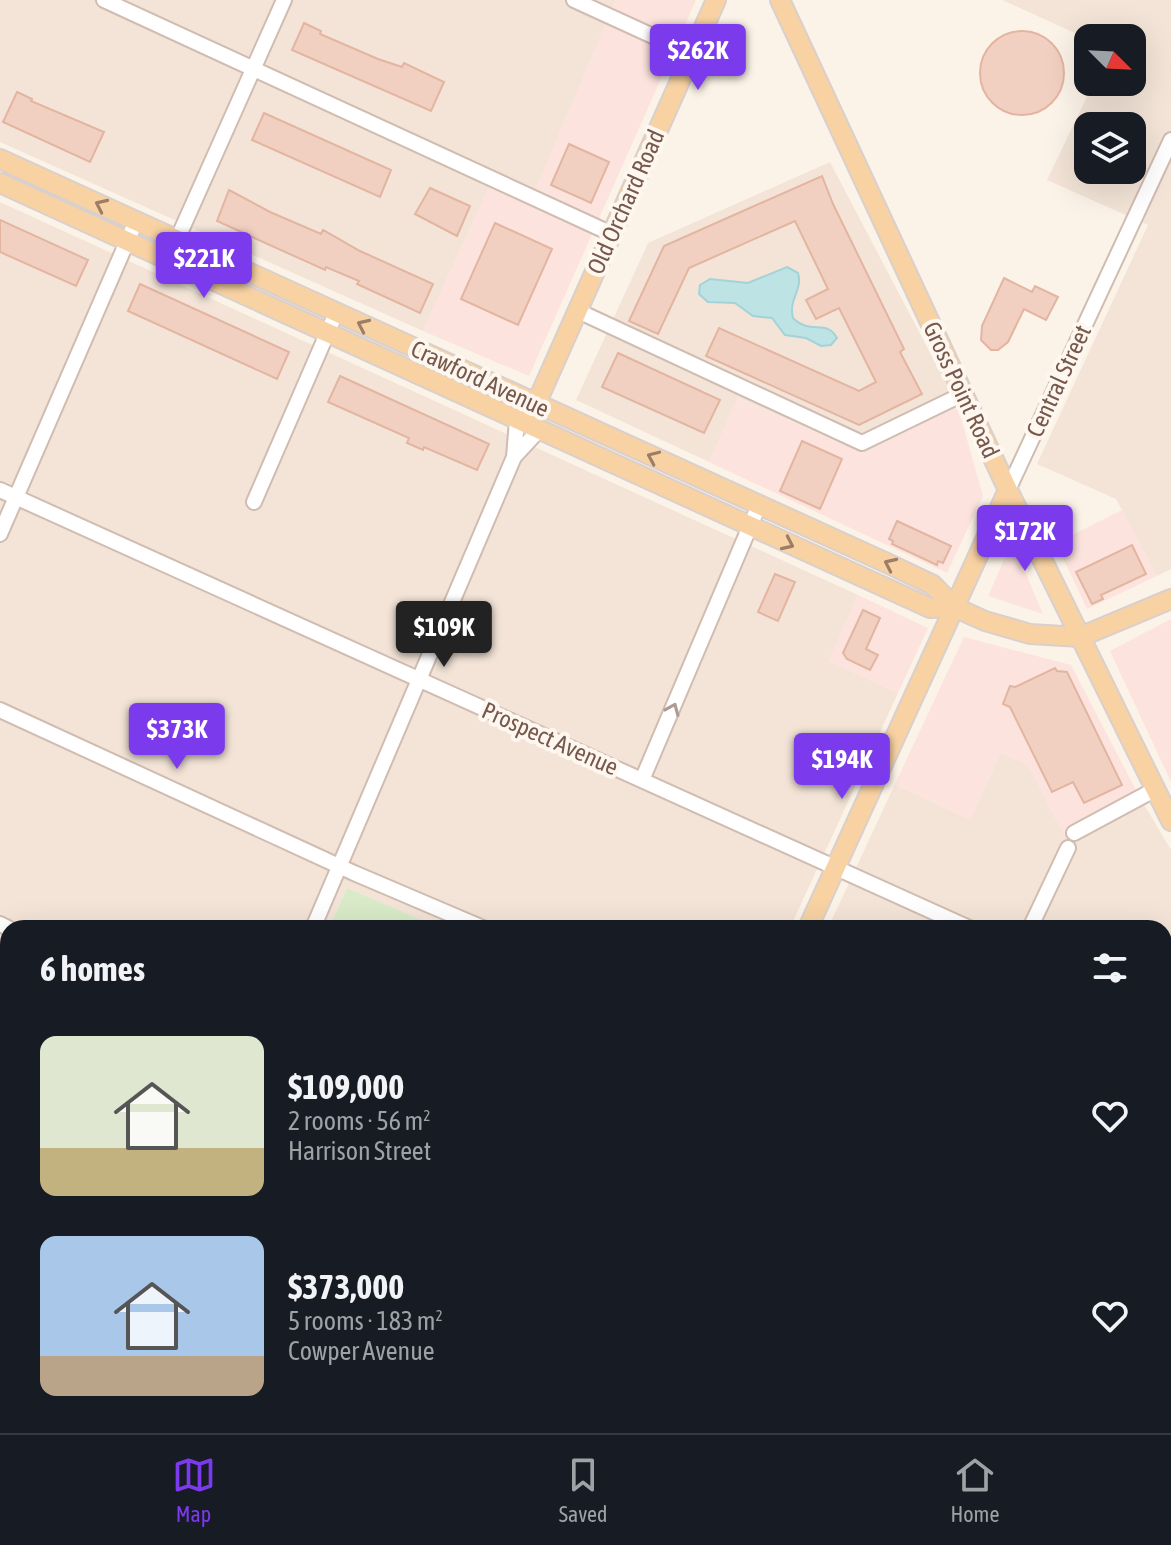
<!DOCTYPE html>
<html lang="en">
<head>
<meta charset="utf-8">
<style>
  :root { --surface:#171b24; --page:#20242c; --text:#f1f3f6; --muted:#9ea1a6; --line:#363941; --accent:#7c3aed }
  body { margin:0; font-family:"Asap Condensed",sans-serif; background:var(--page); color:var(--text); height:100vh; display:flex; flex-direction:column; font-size:30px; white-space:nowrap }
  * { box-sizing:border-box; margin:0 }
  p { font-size:26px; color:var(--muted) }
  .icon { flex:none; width:44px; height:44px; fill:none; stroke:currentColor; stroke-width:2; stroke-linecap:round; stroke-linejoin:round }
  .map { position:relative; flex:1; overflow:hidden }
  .drawer { position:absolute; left:0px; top:920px; width:1172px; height:514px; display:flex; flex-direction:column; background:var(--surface); border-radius:24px 24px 0 0; box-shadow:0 8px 32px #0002 }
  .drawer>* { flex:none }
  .needle { width:52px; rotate:114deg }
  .tools { position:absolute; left:1074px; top:24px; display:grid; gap:16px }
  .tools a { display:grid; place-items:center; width:72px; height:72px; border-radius:16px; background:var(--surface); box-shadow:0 8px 32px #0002; font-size:40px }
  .price { position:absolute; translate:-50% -68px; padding:0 18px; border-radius:8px; background:var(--accent); color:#fff; font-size:26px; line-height:52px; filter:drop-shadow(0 2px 4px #0008) }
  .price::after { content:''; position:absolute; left:50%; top:48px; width:24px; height:18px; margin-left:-12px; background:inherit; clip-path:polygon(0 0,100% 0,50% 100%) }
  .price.active { background:#222; color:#fff }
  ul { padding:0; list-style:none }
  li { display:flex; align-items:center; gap:24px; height:200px; padding:0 40px }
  li span { display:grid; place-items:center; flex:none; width:224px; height:160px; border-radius:16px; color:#555 }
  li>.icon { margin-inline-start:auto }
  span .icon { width:96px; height:96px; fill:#fffc; stroke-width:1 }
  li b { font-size:34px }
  h2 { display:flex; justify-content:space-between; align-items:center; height:96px; padding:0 40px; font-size:34px }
  .menu { display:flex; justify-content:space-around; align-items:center; height:112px; border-top:2px solid var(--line); background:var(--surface); font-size:22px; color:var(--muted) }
  .menu a { display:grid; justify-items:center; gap:4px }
  .menu .active { color:var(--accent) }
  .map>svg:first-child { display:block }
</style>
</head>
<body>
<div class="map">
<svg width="1171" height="1433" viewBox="0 0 1171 1433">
  <rect width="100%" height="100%" fill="#fcf3e8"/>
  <!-- residential -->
  <path fill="#f3e4d7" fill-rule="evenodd" d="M0,0H616L530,203L489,187L423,331L0,142Z
    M1002,0H1171V569L1157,576L1116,499L1037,464L1148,225L1047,180L1094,82H1132V38L1088,39ZM1088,126H1132V170H1088Z
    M830,162L957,404L865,453L738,398L709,462L576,400L648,243Z
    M0,202L858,595L829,661L898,693L790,928H441L347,888L329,928H8V1426H558L555,1433H0Z
    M1001,752L1028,765L1139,796L1171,850V1433H592L595,1426H1164V928H828L895,784L970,820Z"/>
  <!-- commercial -->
  <path fill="#fce3dd" d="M616,0H696L529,376L423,331L489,186L530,202Z
    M737,398L865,453L957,404L983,496L947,573L709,462Z
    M1122,510L1157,576L1087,609L1056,543Z
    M1008,551L1018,555L1043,614L988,596Z
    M858,595L928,628L898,693L828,661Z
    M1171,619V782L1110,651Z
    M964,637L1071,665L1139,796L1064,836L1028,766L1001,753L970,820L895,784Z"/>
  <!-- green -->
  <path fill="#d8eac7" d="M347,888L441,928H329Z"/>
  <!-- water -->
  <path fill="#bde3e5" stroke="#a3d3d7" stroke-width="2" d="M787,267L798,273C803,291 788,299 793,318C811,336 826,318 837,338L831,345L821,346L806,338L785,335L772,318L753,316L735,303L708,302L699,294L700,285L710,279L748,283Z"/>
  <!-- building -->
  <path fill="#f1d0c1" stroke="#e3b5a1" stroke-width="2" d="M304,23L321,31L320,34L378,59L402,67L404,63L444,82L431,111L292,50Z
    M980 73a42 42 0 1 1 84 0a42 42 0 1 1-84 0Z
    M17,92L32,99L31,101L104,132L90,162L3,122Z
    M264,113L391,170L380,197L252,140Z
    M569,144L609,162L591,203L551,185Z
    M822,176L833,204L904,349L900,352L922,394L859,425L706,356L719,328L859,391L876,382L839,308L816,319L806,300L828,289L795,221L689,268L658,334L629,321L664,246Z
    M430,188L470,206L457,236L415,214Z
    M229,190L270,212L321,234L323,230L360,251L433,284L420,313L357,284L359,281L326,267L325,270L217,221Z
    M0,220L88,260L76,286L0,252Z
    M495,223L552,249L518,325L461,299Z
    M1004,278L1032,292L1035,286L1058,297L1046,320L1024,309L1008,342L998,350H991L981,340L982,326Z
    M140,284L289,352L277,379L128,311Z
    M618,353L720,400L704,433L602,387Z
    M340,376L489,444L477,470L424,447L423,450L407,443L409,438L328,402Z
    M802,441L842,459L820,509L780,491Z
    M897,521L951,546L943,563L938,561L937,565L892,544L893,541L889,539Z
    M1132,545L1146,574L1101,595L1103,599L1092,604L1076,572Z
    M775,574L795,582L778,621L758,612Z
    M863,610L880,618L866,649L878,655L870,670L847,659L843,653Z
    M1055,668L1057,671L1067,672L1122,785L1084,803L1073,782L1052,792L1010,707L1003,704L1010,686L1015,687Z"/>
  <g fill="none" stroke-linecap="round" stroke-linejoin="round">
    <defs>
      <path id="minor" d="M104,0L612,234
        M574,0L692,54
        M168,260L284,0
        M578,311L862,443L963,394
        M514,457L539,430
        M0,490L969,928
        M1008,490L1171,140
        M254,502L336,313
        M0,534L136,221
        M0,710L354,873L483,928
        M642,780L759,505
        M1074,833L1154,790
        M0,924L8,928
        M313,928L514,457L517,420
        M1030,928L1068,848
        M1164,1016L1171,1019
        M1164,1079L1171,1064
        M0,1161L8,1165
        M0,1407L8,1411
        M42,1426L57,1433
        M923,1426L939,1433
        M98,1433L101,1426
        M794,1433L798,1426
        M998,1433L1001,1426"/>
      <path id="major" d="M780,0L1008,490L1171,821
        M0,159L889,564L933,585L954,607L985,621L1030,634L1080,637L1171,599
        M0,183L930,608L954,607
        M528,411L536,404L716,0
        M808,928L1008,490
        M573,1433L576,1426"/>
    </defs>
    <!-- minor casing -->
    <use href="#minor" stroke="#d0bcb0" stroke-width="18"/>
    <!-- major casing -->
    <use href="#major" stroke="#d9d0cd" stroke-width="22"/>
    <!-- minor -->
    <use href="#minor" stroke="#fff" stroke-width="14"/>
    <!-- major -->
    <use href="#major" stroke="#f8d2a3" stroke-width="18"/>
  </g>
  <!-- one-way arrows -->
  <defs><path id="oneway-chevron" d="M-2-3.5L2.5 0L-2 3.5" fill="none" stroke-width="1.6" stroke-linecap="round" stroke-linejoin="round" transform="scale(2)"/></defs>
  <g stroke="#9d7d66">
    <use href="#oneway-chevron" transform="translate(101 205) rotate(-155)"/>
    <use href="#oneway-chevron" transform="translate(363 325) rotate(-155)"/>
    <use href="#oneway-chevron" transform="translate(653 457) rotate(-156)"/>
    <use href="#oneway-chevron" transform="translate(788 544) rotate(25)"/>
    <use href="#oneway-chevron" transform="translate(890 564) rotate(-155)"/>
  </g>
  <use stroke="#ad9b94" href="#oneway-chevron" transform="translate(673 709) rotate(-67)"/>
  <g text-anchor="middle" stroke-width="8" stroke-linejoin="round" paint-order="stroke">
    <!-- street labels -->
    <g font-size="24" fill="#76584c" stroke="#fef7ef">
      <text transform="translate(626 202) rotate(-66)" y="8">Old Orchard Road</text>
      <text transform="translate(480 379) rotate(25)" y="8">Crawford Avenue</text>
      <text transform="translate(1059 381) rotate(-65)" y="8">Central Street</text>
      <text transform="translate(961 390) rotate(65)" y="8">Gross Point Road</text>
      <text transform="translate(550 739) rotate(24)" y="8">Prospect Avenue</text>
    </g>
  </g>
</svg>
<div class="tools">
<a><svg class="needle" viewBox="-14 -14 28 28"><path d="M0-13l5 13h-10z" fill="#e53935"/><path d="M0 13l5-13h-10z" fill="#9ea1a6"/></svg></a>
<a><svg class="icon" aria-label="layers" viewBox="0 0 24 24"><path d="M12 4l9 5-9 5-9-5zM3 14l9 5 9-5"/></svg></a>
</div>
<b class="price" style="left:698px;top:92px">$262K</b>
<b class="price" style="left:204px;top:300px">$221K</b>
<b class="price" style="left:1025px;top:573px">$172K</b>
<b class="price active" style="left:444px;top:669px">$109K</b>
<b class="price" style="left:177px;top:771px">$373K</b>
<b class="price" style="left:842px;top:801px">$194K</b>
<section class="drawer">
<h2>6 homes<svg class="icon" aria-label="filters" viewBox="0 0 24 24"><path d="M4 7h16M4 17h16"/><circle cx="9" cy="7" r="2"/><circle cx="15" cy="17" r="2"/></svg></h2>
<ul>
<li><span style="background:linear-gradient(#dfe7d0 70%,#c2b280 0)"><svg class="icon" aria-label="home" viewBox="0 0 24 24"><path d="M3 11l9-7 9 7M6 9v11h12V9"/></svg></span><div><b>$109,000</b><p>2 rooms · 56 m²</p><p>Harrison Street</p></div><svg class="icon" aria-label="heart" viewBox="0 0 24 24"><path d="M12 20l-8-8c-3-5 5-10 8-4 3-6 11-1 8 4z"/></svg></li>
<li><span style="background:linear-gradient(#a9c7e8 75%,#b9a48a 0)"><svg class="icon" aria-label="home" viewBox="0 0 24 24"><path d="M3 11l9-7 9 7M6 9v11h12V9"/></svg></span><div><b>$373,000</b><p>5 rooms · 183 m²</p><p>Cowper Avenue</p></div><svg class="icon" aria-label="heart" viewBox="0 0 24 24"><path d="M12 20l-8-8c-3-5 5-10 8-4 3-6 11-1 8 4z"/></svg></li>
</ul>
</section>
</div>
<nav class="menu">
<a class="active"><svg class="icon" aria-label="map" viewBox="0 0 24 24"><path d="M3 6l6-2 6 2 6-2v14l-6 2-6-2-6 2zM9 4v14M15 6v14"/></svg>Map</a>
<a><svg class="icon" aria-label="saved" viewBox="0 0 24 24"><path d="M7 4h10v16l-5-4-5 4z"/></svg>Saved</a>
<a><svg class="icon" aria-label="home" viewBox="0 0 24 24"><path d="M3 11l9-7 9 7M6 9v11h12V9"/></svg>Home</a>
</nav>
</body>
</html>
